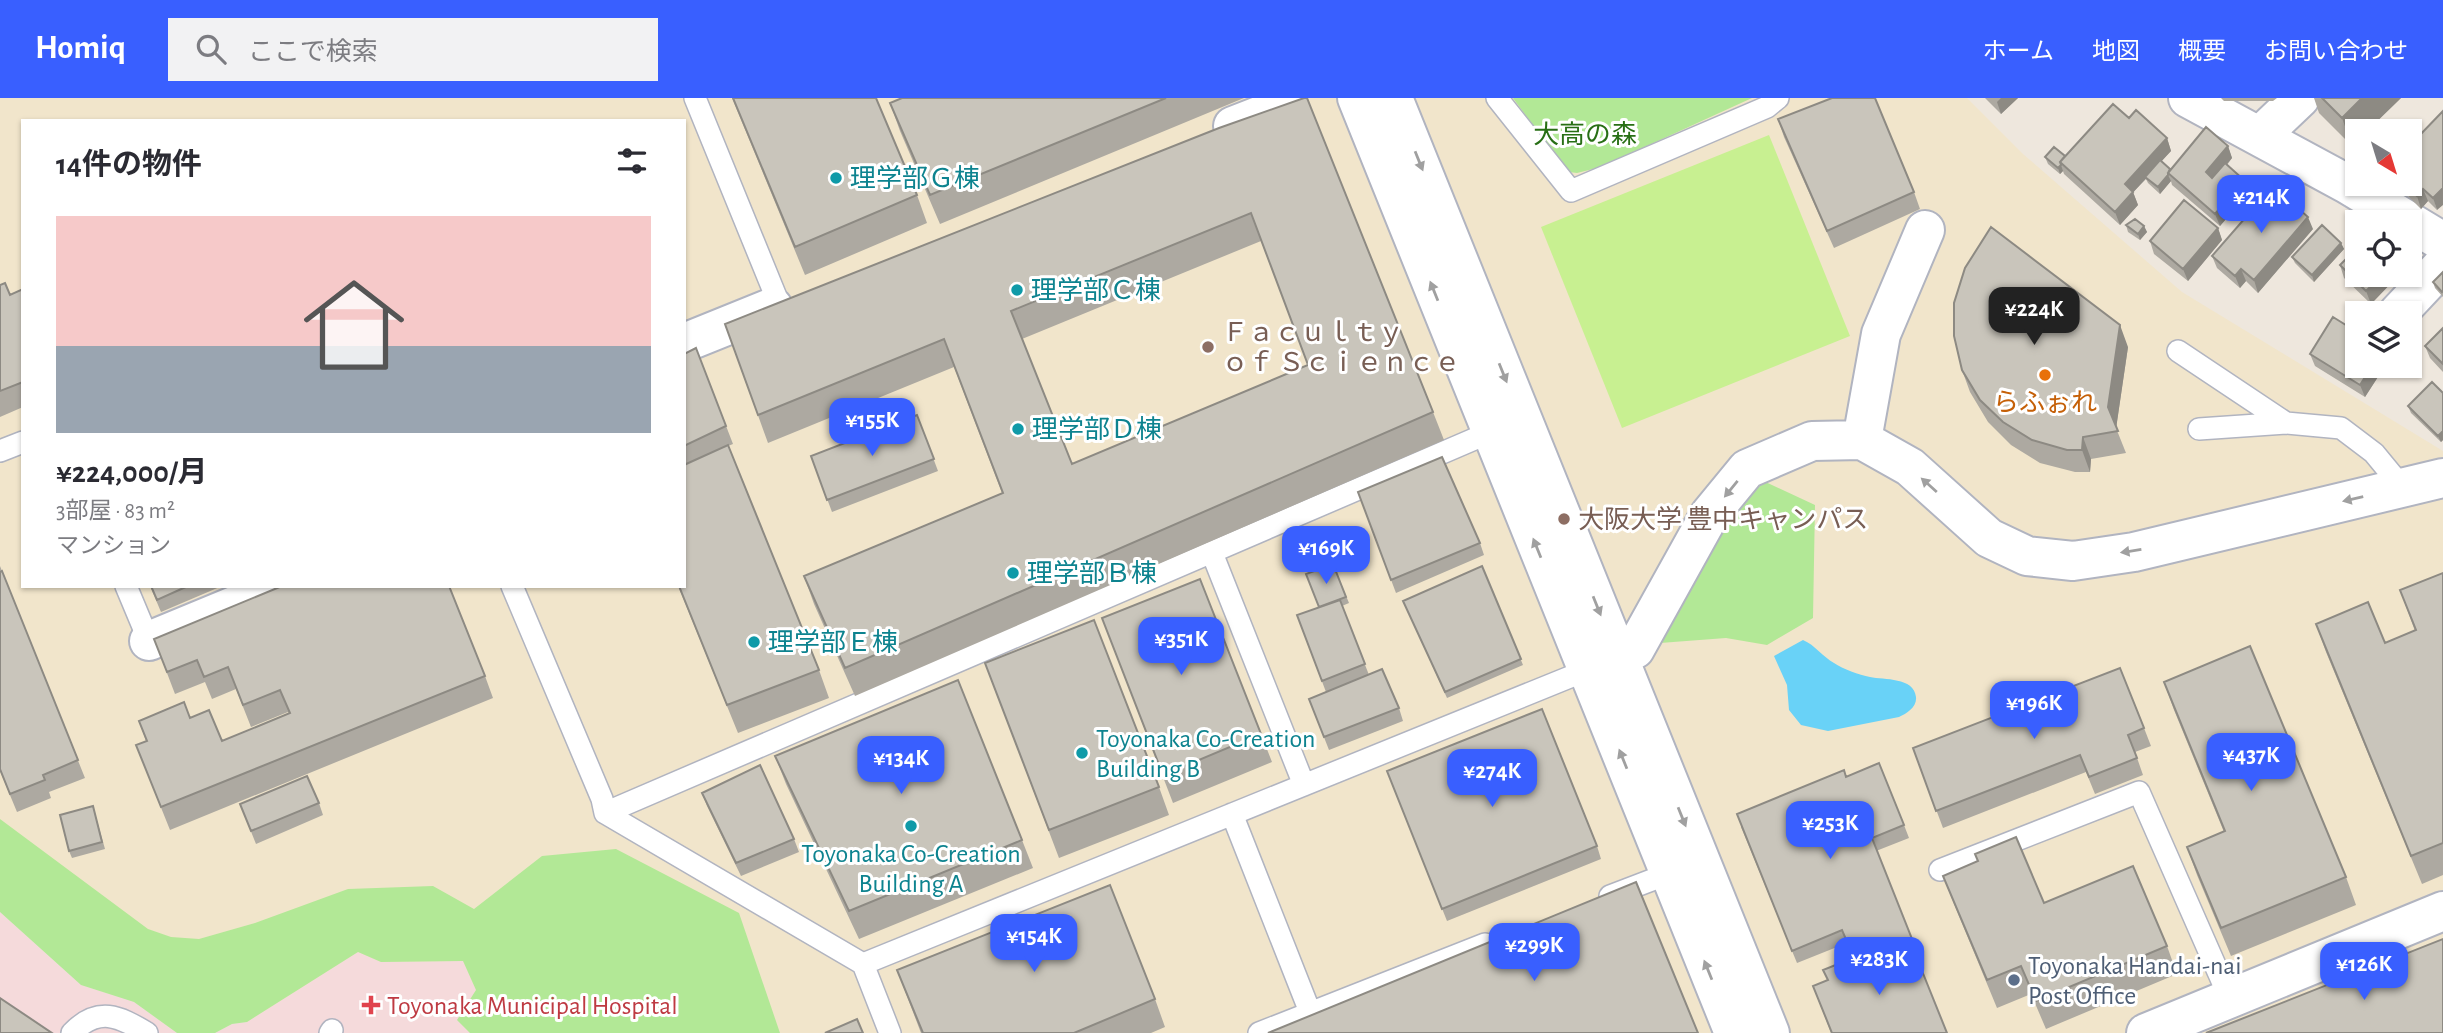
<!DOCTYPE html>
<html lang="ja">
<head>
<meta charset="utf-8">
<style>
  :root { --surface:#fff; --page:#f2f2f3; --text:#2b2b33; --muted:#7c7c81; --accent:#395fff }
  body { margin:0; font-family:"Alegreya Sans","Noto Sans JP",sans-serif; background:var(--page); color:var(--text); height:100vh; display:flex; flex-direction:column; font-size:26px; white-space:nowrap }
  * { box-sizing:border-box; margin:0 }
  p { font-size:23px; color:var(--muted) }
  .icon { flex:none; width:38px; height:38px; fill:none; stroke:currentColor; stroke-width:2; stroke-linecap:round; stroke-linejoin:round }
  .map { position:relative; flex:1; overflow:hidden }
  .sheet { position:absolute; left:21px; top:21px; width:665px; height:469px; display:flex; flex-direction:column; background:var(--surface); border-radius:0px; box-shadow:0 2px 5px #0004 }
  .sheet>* { flex:none }
  .needle { width:46px; rotate:142deg }
  .buttons { position:absolute; left:2345px; top:21px; display:grid; gap:14px }
  .buttons a { display:grid; place-items:center; width:77px; height:77px; border-radius:0px; background:var(--surface); box-shadow:0 2px 5px #0004; font-size:35px }
  .price { position:absolute; translate:-50% -60px; padding:0 16px; border-radius:14px; background:var(--accent); color:#fff; font-size:23px; line-height:46px; filter:drop-shadow(0 2px 4px #0008) }
  .price::after { content:''; position:absolute; left:50%; top:42px; width:21px; height:16px; margin-left:-10px; background:inherit; clip-path:polygon(0 0,100% 0,50% 100%) }
  .price.selected { background:#222; color:#fff }
  ul { padding:0; list-style:none }
  li { display:grid; align-content:center; gap:14px; height:371px; padding:0 35px }
  li span { display:grid; place-items:center; height:217px; border-radius:0px; color:#555 }
  li>.icon { margin-inline-start:auto }
  span .icon { width:126px; height:126px; fill:#fffc; stroke-width:1 }
  li b { font-size:30px }
  h2 { display:flex; justify-content:space-between; align-items:center; height:84px; padding:0 35px; font-size:30px }
  header { display:flex; align-items:center; gap:42px; box-sizing:border-box; height:98px; padding:0 35px; background:var(--accent); color:#fff }
  header strong { font-size:33px }
  nav { display:flex; gap:38px; margin-inline-start:auto; font-size:24px }
  .search { width:490px; height:63px; background:var(--page); display:flex; align-items:center; gap:18px; box-sizing:border-box; padding:0 24px; border-radius:0px; color:var(--muted); font-size:26px }
  .map>svg:first-child { display:block }
</style>
</head>
<body>
<header>
<strong>Homiq</strong>
<div class="search"><svg class="icon" aria-label="search" viewBox="0 0 24 24"><circle cx="10" cy="10" r="6"/><path d="M15 15l6 6"/></svg>ここで検索</div>
<nav><a>ホーム</a><a>地図</a><a>概要</a><a>お問い合わせ</a></nav>
</header>
<div class="map">
<svg width="2443" height="935" viewBox="0 0 2443 935">
  <rect width="100%" height="100%" fill="#eee7dd"/>
  <!-- education -->
  <path fill="#f1e5cb" fill-rule="evenodd" d="M0,0H1967L2023,56L2182,194L2443,353V935H470L457,922L247,924L0,742ZM23,23H684V488H23Z"/>
  <!-- medical -->
  <path fill="#f5dadb" d="M0,814L81,887L134,904L177,935H0Z
    M358,854L381,864L463,863L476,892L458,922L470,935H215L232,926L247,924Z"/>
  <!-- green -->
  <path fill="#b2e896" d="M1513,0H1752L1601,69L1577,75L1569,74L1562,68Z
    M1759,381L1815,407L1813,520L1767,547L1726,540L1660,545L1700,459Z
    M0,721L148,831L171,839L199,841L255,825L348,791L433,788L474,811L542,758L616,751L739,815L780,935H470L457,922L476,892L463,863L381,864L358,854L247,924L232,926L215,935H177L134,904L81,887L0,814Z"/>
  <!-- pitch -->
  <path fill="#c8f091" d="M1769,37L1850,238L1622,330L1541,129Z"/>
  <!-- water -->
  <path fill="#69d2f7" d="M1803,542C1815,547 1823,559 1834,565C1843,571 1859,577 1870,579C1884,582 1914,579 1916,599C1917,609 1907,615 1899,619L1828,633L1801,627L1789,612L1787,587L1774,558Z"/>
  <g fill="none" stroke-linecap="round" stroke-linejoin="round">
    <defs>
      <path id="service" d="M695,0L779,206
        M1497,0L1571,93L1767,9L1778,0
        M2178,253L2286,325L2341,330L2374,355L2402,389
        M2199,331L2286,325
        M0,353L23,344
        M1212,455L1304,687
        M126,488L149,543
        M512,488L602,701L605,715L863,866L890,935
        M605,715L1500,330
        M1232,716L1310,914
        M1940,772L2139,694L2230,901
        M1610,798L1678,772
        M863,866L1597,568
        M72,935C98,908 119,918 147,935
        M330,935L332,932
        M1259,935L1485,846"/>
      <path id="minor" d="M1357,0L1734,935
        M1393,0L1770,935
        M2188,0L2347,86L2443,144
        M1233,28L1279,10L1283,0
        M2260,38L2300,0
        M2398,215L2443,167
        M684,245L773,209
        M1862,342L1881,236L1925,132
        M149,543L282,488
        M1618,559L1635,551L1710,416L1747,371L1812,343L1862,342L1910,369L1989,440L2027,458L2073,463L2134,454L2443,380
        M2146,935L2443,813"/>
    </defs>
    <!-- service casing -->
    <use href="#service" stroke="#b1b4c0" stroke-width="24"/>
    <!-- minor casing -->
    <use href="#minor" stroke="#b1b4c0" stroke-width="42"/>
    <!-- service -->
    <use href="#service" stroke="#fff" stroke-width="21"/>
    <!-- minor -->
    <use href="#minor" stroke="#fff" stroke-width="38"/>
  </g>
  <!-- wall -->
  <path fill="#ada9a1" fill-rule="evenodd" d="M732,0H876L917,97L927,125L805,177Z
    M902,0H1244L940,126L900,33L890,5Z
    M1985,0H2018L2001,16Z
    M2221,0H2277L2273,3H2224Z
    M2314,0H2401L2367,33H2357L2352,48L2319,15Z
    M2129,20L2167,40L2171,53L2161,63L2170,71L2228,48L2232,60L2227,67L2249,94L2220,128L2172,87L2171,83L2160,96L2148,85L2146,81L2133,94L2138,107L2120,127L2064,76L2063,73L2060,76L2048,66L2045,59L2065,58Z
    M1778,21L1914,94L1920,111L1834,150L1784,39Z
    M1219,30L1433,314L1444,342L855,598L814,506L804,478L1002,395L954,269L768,345L725,226ZM1261,143L1308,267L1072,366L1022,241Z
    M2417,40L2437,112L2428,103L2421,111L2396,86H2410Z
    M2126,127L2144,128L2147,134L2140,142L2128,134Z
    M2218,130L2222,142L2188,183L2154,156L2150,143Z
    M2313,131L2258,195L2246,183L2240,190L2217,170L2212,158Z
    M2341,145L2344,151L2314,184L2295,165L2292,159Z
    M2340,167L2357,177H2399L2371,206L2344,180Z
    M2443,174V199L2435,190L2433,184Z
    M0,187L10,197L23,191V309L0,319Z
    M2443,230V274L2430,260L2425,248Z
    M2128,249L2116,330L2126,355L2091,361L2090,374H2075L2040,365L2011,347L1988,324L1970,294L1962,272Z
    M696,250L733,346L728,348L819,572L829,600L738,635L678,488H684V256Z
    M2310,256L2357,268H2385L2365,299L2315,268Z
    M2443,295V342L2441,344L2411,315L2408,308Z
    M917,317L938,373L832,414L811,358Z
    M1358,394L1480,445L1484,457L1396,495Z
    M1333,466L1349,505L1342,508L1369,577L1399,610L1403,623L1329,652L1309,601L1326,594L1297,517L1319,509Z
    M0,468L85,680L49,694L51,700L17,714L0,673Z
    M1482,468L1523,567L1447,600L1403,503Z
    M2443,475V777L2422,786L2326,554L2316,526L2385,545L2415,533L2400,492Z
    M150,488H222L161,514Z
    M1102,520L1261,636L1272,664L1173,705Z
    M154,541L485,578L493,600L170,732L136,647L146,643L139,623L190,620L222,643L289,615L288,614L251,629L236,591L212,601L205,584L175,596Z
    M985,565L1159,689L1169,717L1059,760Z
    M2164,584L2346,779L2356,807L2231,858L2197,777L2187,749L2224,734L2174,612Z
    M2144,630L2151,648L2135,654L2143,677L2095,696L2086,674L1943,730L1913,650Z
    M775,658L1022,742L1033,770L859,841L786,686Z
    M1846,679L1904,727L1909,740L1876,753L1912,841L1917,854L1914,855L1947,935H1831L1813,888L1827,883L1853,860L1847,845L1797,865L1741,729Z
    M1392,685L1597,748L1601,761L1447,823Z
    M702,695L794,741L799,754L741,778L707,708Z
    M319,705L323,717L256,746L240,706Z
    M93,708L105,751L72,760L69,753Z
    M1943,778L2044,805L2167,848L2177,876L2046,931L2031,896L1997,910L1954,806Z
    M897,872L1155,901L1165,929L1151,935H921Z"/>
  <!-- shaded-wall -->
  <path fill="#8d8a83" d="M2001,0H2018L2001,16L1997,4Z
    M2362,0H2401L2367,33H2357V43L2352,48L2342,20Z
    M2167,40L2171,53L2129,99L2125,86Z
    M2228,48L2232,60L2210,86L2206,74Z
    M2061,67L2063,73L2060,76L2058,70Z
    M2168,77L2171,83L2160,96L2158,89Z
    M2244,82L2249,94L2220,128L2215,116Z
    M2443,90V107L2437,112L2433,100Z
    M2423,91L2428,103L2421,111L2417,98Z
    M2133,94L2138,107L2120,127L2115,114Z
    M2308,119L2313,131L2258,195L2254,182Z
    M2144,128L2147,134L2140,142L2138,136Z
    M2218,130L2222,142L2188,183L2183,171Z
    M2341,145L2344,151L2314,184L2312,177Z
    M2414,145L2418,158L2410,166V149Z
    M2241,171L2246,183L2240,190L2235,178Z
    M2382,177H2399L2371,206L2366,193Z
    M2120,227L2128,249L2116,331L2108,309Z
    M2372,268H2385L2365,299L2360,287Z
    M2443,333V342L2441,344L2438,338Z
    M2083,339L2091,361L2090,374L2082,352Z"/>
  <!-- building -->
  <path fill="#c9c5bb" stroke="#8d8a83" stroke-width="2" fill-rule="evenodd" d="M733,0H876L917,97L795,149Z
    M902,0H1166L930,97L890,5Z
    M1304,0H1307L1433,314L845,570L804,478L1003,395L944,241L758,317L725,226L1219,30ZM1251,115L1308,267L1072,366L1011,213Z
    M1832,0H1875L1914,94L1827,133L1778,21Z
    M2322,0H2362L2342,20Z
    M2113,6L2129,20L2136,12L2167,40L2125,86L2133,94L2115,114L2060,64Z
    M2443,13V90L2433,100L2423,91L2417,98L2404,86H2410V33H2403L2407,30L2417,40Z
    M2206,29L2228,48L2206,74L2212,80L2225,65L2244,82L2215,116L2168,75Z
    M2054,49L2065,58L2060,64L2061,67L2058,70L2045,59Z
    M2160,62L2170,71L2168,75V77L2158,89L2145,79Z
    M2273,88L2308,119L2254,182L2241,171L2235,178L2212,158Z
    M2184,102L2218,130L2183,171L2150,143Z
    M2135,121L2144,128L2138,136L2126,127Z
    M2322,127L2341,145L2312,177L2292,159Z
    M1991,129L2120,227L2108,309L2118,333L2083,339L2082,352H2067L2032,342L2003,324L1980,302L1962,272L1954,238V205L1965,170Z
    M2410,141L2414,145L2410,149Z
    M2357,150V177H2382L2366,193L2340,167Z
    M2443,174V193L2442,194L2433,184Z
    M5,185L10,197L23,191V284L0,293V187Z
    M2333,219L2357,234V268H2372L2360,287L2310,256Z
    M2443,230V266L2425,248Z
    M696,250L726,328L684,348V256Z
    M2432,284L2443,295V333L2438,338L2408,308Z
    M917,317L934,361L827,402L811,358Z
    M728,347L819,572L727,607L679,488H684V367Z
    M1442,359L1480,445L1391,482L1358,394Z
    M1333,466L1346,499L1319,509L1306,476Z
    M1482,468L1521,561L1445,594L1403,503Z
    M2,473L78,662L43,677L45,682L10,696L0,671V474Z
    M2443,475V745L2411,758L2316,526L2368,504L2385,545L2416,532L2400,492Z
    M1200,481L1261,636L1163,677L1102,520Z
    M151,488H188L157,502Z
    M282,488H449L485,578L161,709L136,647L147,643L139,623L184,604L190,620L209,612L222,643L290,615L280,592L243,607L228,569L204,579L197,562L167,574L154,541Z
    M1340,502L1365,566L1322,583L1297,517Z
    M1094,522L1159,689L1049,732L985,565Z
    M2250,548L2346,779L2221,830L2187,749L2225,733L2164,584Z
    M2120,570L2144,630L2128,637L2137,660L2089,679L2080,657L1936,713L1913,650Z
    M1382,571L1399,610L1324,639L1309,601Z
    M958,582L1022,742L849,813L775,658Z
    M1542,611L1597,748L1442,811L1387,673Z
    M1879,665L1904,727L1872,740L1912,841L1860,862L1858,858L1854,860L1842,832L1792,853L1737,716L1844,672L1846,679Z
    M760,667L794,741L736,765L702,695Z
    M307,678L319,705L251,733L240,706Z
    M93,708L102,744L69,753L60,717Z
    M2016,739L2044,805L2133,768L2167,848L2036,903L2021,868L1987,882L1943,778L1978,763L1975,756Z
    M1636,784L1698,935H1268Z
    M1110,787L1155,901L1074,935H923L897,872Z
    M2443,841V935H2206Z
    M1912,848L1947,935H1832L1813,888L1828,882L1823,872L1858,858L1863,868Z
    M0,900L52,935H0Z
    M857,921L863,935H825Z"/>
  <!-- one-way arrows -->
  <defs><path id="oneway-solid" d="M-6-.8H1V-3.2L6.5 0L1 3.2V.8H-6Z" transform="scale(1.75)"/></defs>
  <g fill="#a0a0a0">
    <use href="#oneway-solid" transform="translate(1419 63) rotate(68)"/>
    <use href="#oneway-solid" transform="translate(1434 193) rotate(-112)"/>
    <use href="#oneway-solid" transform="translate(1503 275) rotate(68)"/>
    <use href="#oneway-solid" transform="translate(1929 387) rotate(-138)"/>
    <use href="#oneway-solid" transform="translate(1731 391) rotate(129)"/>
    <use href="#oneway-solid" transform="translate(2353 401) rotate(167)"/>
    <use href="#oneway-solid" transform="translate(1537 450) rotate(-112)"/>
    <use href="#oneway-solid" transform="translate(2131 453) rotate(171)"/>
    <use href="#oneway-solid" transform="translate(1597 508) rotate(68)"/>
    <use href="#oneway-solid" transform="translate(1623 661) rotate(-112)"/>
    <use href="#oneway-solid" transform="translate(1682 719) rotate(68)"/>
    <use href="#oneway-solid" transform="translate(1708 872) rotate(-112)"/>
  </g>
  <!-- markers -->
  <g fill="#0f9aa8" stroke="#fff" stroke-width="2.5">
    <circle cx="836" cy="80" r="7"/>
    <circle cx="1017" cy="192" r="7"/>
    <circle cx="1018" cy="331" r="7"/>
    <circle cx="1013" cy="475" r="7"/>
    <circle cx="754" cy="544" r="7"/>
    <circle cx="1082" cy="655" r="7"/>
    <circle cx="911" cy="728" r="7"/>
  </g>
  <g fill="#8d6e63" stroke="#fff" stroke-width="2.5">
    <circle cx="1208" cy="249" r="7"/>
    <circle cx="1564" cy="421" r="7"/>
  </g>
  <circle fill="#e8710a" stroke="#fff" stroke-width="2.5" cx="2045" cy="277" r="7"/>
  <circle fill="#5c6f8a" stroke="#fff" stroke-width="2.5" cx="2014" cy="882" r="7"/>
  <path fill="#e0444e" stroke="#fff" stroke-width="2.5" d="M367.5 896.5h7v7h7v7h-7v7h-7v-7h-7v-7h7z"/>
  <g text-anchor="middle" stroke-width="6" stroke-linejoin="round" paint-order="stroke">
    <!-- park labels -->
    <g font-size="26" fill="#286f15" stroke="#fff">
      <text x="1585" y="45">大高の森</text>
    </g>
    <!-- culture labels -->
    <g font-size="26" fill="#0d838f" stroke="#fff" text-anchor="start">
      <text x="850" y="89">理学部Ｇ棟</text>
      <text x="1031" y="201">理学部Ｃ棟</text>
      <text x="1032" y="340">理学部Ｄ棟</text>
      <text x="1027" y="484">理学部Ｂ棟</text>
      <text x="768" y="553">理学部Ｅ棟</text>
      <text x="1096" y="649">Toyonaka Co-Creation<tspan x="1096" dy="30">Building B</tspan></text>
      <text x="911" y="764" text-anchor="middle">Toyonaka Co-Creation<tspan x="911" dy="30">Building A</tspan></text>
    </g>
    <!-- education labels -->
    <g font-size="26" fill="#785e54" stroke="#fff" text-anchor="start">
      <text x="1222" y="243">Ｆａｃｕｌｔｙ<tspan x="1222" dy="30">ｏｆ Ｓｃｉｅｎｃｅ</tspan></text>
      <text x="1578" y="430">大阪大学 豊中キャンパス</text>
    </g>
    <!-- food labels -->
    <g font-size="26" fill="#c56008" stroke="#fff">
      <text x="2045" y="313">らふぉれ</text>
    </g>
    <!-- service labels -->
    <g font-size="26" fill="#4e5e75" stroke="#fff" text-anchor="start">
      <text x="2028" y="876">Toyonaka Handai-nai<tspan x="2028" dy="30">Post Office</tspan></text>
    </g>
    <!-- health labels -->
    <g font-size="26" fill="#be3a42" stroke="#fff" text-anchor="start">
      <text x="387" y="916">Toyonaka Municipal Hospital</text>
    </g>
  </g>
</svg>
<div class="buttons">
<a><svg class="needle" viewBox="-14 -14 28 28"><path d="M0-13l5 13h-10z" fill="#e53935"/><path d="M0 13l5-13h-10z" fill="#7c7c81"/></svg></a>
<a><svg class="icon" aria-label="locate" viewBox="0 0 24 24"><circle cx="12" cy="12" r="6"/><path d="M12 2v4M12 18v4M2 12h4M18 12h4"/></svg></a>
<a><svg class="icon" aria-label="layers" viewBox="0 0 24 24"><path d="M12 4l9 5-9 5-9-5zM3 14l9 5 9-5"/></svg></a>
</div>
<b class="price" style="left:2261px;top:137px">¥214K</b>
<b class="price selected" style="left:2034px;top:249px">¥224K</b>
<b class="price" style="left:872px;top:360px">¥155K</b>
<b class="price" style="left:1326px;top:488px">¥169K</b>
<b class="price" style="left:1181px;top:579px">¥351K</b>
<b class="price" style="left:2034px;top:643px">¥196K</b>
<b class="price" style="left:2251px;top:695px">¥437K</b>
<b class="price" style="left:901px;top:698px">¥134K</b>
<b class="price" style="left:1492px;top:711px">¥274K</b>
<b class="price" style="left:1830px;top:763px">¥253K</b>
<b class="price" style="left:1034px;top:876px">¥154K</b>
<b class="price" style="left:1534px;top:885px">¥299K</b>
<b class="price" style="left:1879px;top:899px">¥283K</b>
<b class="price" style="left:2364px;top:904px">¥126K</b>
<section class="sheet">
<h2>14件の物件<svg class="icon" aria-label="filters" viewBox="0 0 24 24"><path d="M4 7h16M4 17h16"/><circle cx="9" cy="7" r="2"/><circle cx="15" cy="17" r="2"/></svg></h2>
<ul>
<li><span style="background:linear-gradient(#f6c9c9 60%,#9aa5b1 0)"><svg class="icon" aria-label="home" viewBox="0 0 24 24"><path d="M3 11l9-7 9 7M6 9v11h12V9"/></svg></span><div><b>¥224,000/月</b><p>3部屋 · 83 m²</p><p>マンション</p></div></li>
</ul>
</section>
</div>
</body>
</html>
